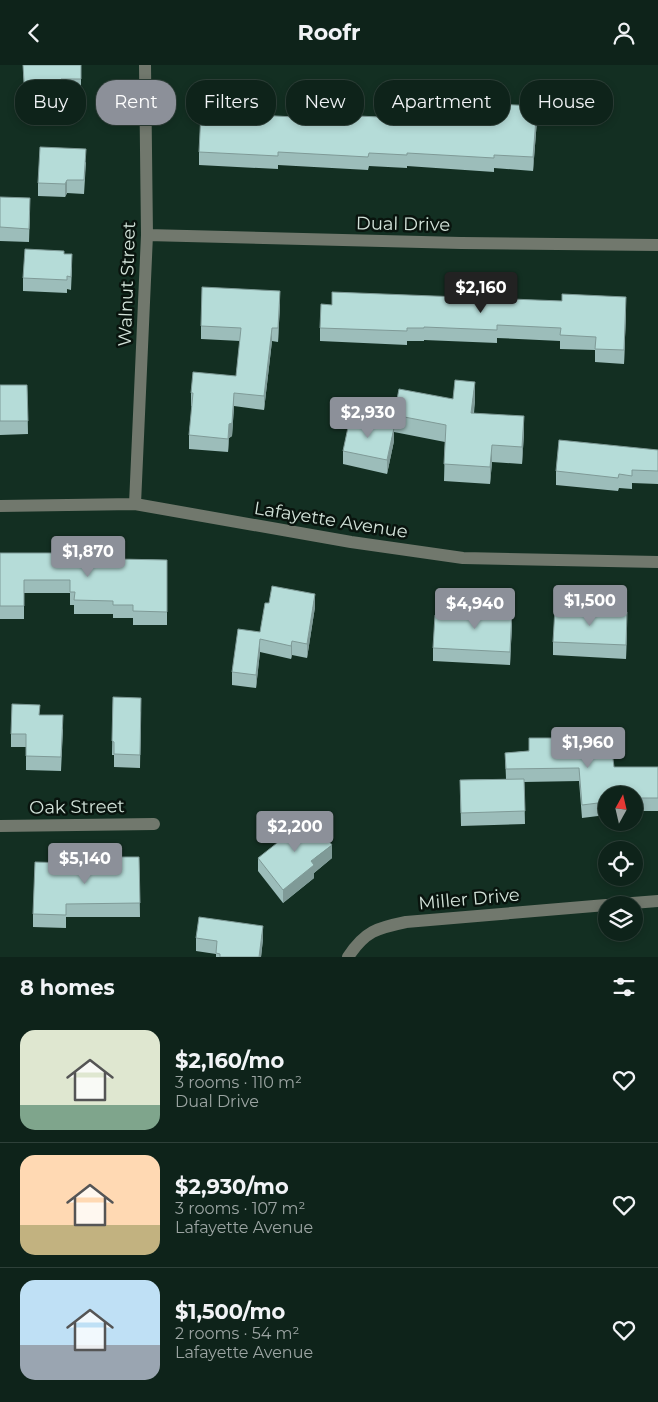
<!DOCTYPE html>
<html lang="en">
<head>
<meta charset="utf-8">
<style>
  :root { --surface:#0e231a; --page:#172b23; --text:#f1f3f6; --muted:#9ba4a2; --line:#2e4039; --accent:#8c9099 }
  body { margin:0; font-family:Montserrat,sans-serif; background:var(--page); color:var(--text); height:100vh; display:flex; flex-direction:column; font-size:19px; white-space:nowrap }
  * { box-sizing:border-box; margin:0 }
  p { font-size:16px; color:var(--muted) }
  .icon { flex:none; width:28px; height:28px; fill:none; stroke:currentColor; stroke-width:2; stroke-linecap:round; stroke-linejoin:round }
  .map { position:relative; height:892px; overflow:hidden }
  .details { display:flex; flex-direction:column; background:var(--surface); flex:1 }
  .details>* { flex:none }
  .hud { position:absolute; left:15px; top:15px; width:629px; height:45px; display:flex; gap:10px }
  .needle { width:32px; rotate:8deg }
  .controls { position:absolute; left:598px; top:721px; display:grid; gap:10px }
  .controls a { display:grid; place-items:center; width:45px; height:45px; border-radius:50%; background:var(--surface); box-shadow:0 2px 8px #0003,0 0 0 1px var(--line); font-size:25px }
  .price { position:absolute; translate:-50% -42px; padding:0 11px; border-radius:5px; background:var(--accent); color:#fff; font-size:16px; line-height:32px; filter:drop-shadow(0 1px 2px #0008) }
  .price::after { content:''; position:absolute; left:50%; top:30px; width:15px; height:11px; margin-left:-8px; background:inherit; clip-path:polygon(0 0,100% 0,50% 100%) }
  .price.active { background:#222; color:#fff }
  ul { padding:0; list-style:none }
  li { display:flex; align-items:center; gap:15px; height:125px; padding:0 20px }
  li+li { border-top:1px solid var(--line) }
  li span { display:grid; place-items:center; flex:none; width:140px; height:100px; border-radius:15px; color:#555 }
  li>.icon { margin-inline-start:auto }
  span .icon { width:60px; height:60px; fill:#fffc; stroke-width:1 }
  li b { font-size:21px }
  h2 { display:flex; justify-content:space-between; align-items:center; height:60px; padding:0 20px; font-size:21px }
  .pill { padding:0 18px; border-radius:20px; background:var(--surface); box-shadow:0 2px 8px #0003,0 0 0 1px var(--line); font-size:18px; line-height:45px }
  .pill.active { background:var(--accent); color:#fff }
  header { display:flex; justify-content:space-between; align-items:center; height:65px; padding:0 20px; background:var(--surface); font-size:22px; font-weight:700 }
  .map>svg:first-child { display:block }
</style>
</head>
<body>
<header><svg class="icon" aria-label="back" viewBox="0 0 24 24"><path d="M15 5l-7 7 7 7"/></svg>Roofr<svg class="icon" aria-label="person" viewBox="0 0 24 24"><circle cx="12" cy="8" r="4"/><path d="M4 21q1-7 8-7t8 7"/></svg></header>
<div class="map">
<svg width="658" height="892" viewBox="0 0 658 892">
  <rect width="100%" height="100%" fill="#132f22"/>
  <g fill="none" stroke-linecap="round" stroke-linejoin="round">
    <!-- minor -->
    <path stroke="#71786d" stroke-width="12" d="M147,170L461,178L658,180
      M135,439L147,170L145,0
      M0,441L135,439L351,477L463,493L658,497
      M0,761L154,759
      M607,840L658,836
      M348,892C365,866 377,863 406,857L606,840"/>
  </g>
  <!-- wall -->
  <path fill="#9cbdba" d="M23,0H81V27L61,28V45L25,46Z
    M405,48L440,55H537L533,106L494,103V107L407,101V103L369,101L368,105L278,100V104L199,100V87L313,53L380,52Z
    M86,97L84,129L67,128L65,132L38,131V118Z
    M0,132L30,146L29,177L0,176Z
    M64,189L72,203L71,225L67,224V228L23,226V213Z
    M280,239L278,277L272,276L264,345L234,341L232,371L229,373L228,387L189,384V370L192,341H191V328L236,311L240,276L201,274V261Z
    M626,246L624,299L595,297V285L560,284V276L497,273V278L424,275V276H407V280L320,276V263Z
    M0,320H27L28,369L0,370Z
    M453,334L475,335L474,348L524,368L522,399L492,397L490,419L444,416L445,377L394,367V350Z
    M394,376L387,409L343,399V386Z
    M658,385V419L632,418V424L619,423L618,426L556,420V406Z
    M0,488L117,494L167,495V560H133V553H113V549H74V540H70V528H24V554H0Z
    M315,542L307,593L292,590L291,594L260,587L256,623L232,620V607L260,567Z
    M493,543L512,558L510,600L433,596V583L464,552Z
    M627,560L626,594L553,590V577Z
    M113,632L141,647L140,703L114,702V690H112Z
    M40,650L63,664L61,706L26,705V682H11V669Z
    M567,682L614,702H658V746H634V730H606V750L582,753L579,716L524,717L525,759L461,761L460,715L506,714L505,688Z
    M139,792L140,852H66V863L33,862V849L67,800L110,801Z
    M258,793H332L314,808V813L283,838L258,806Z
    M196,873L263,874L261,892H216V889L196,886Z"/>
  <!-- shaded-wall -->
  <path fill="#7f9a97" d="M537,41V55L533,106V92Z
    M67,115V128L65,132V119Z
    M280,226V239L278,277V263Z
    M626,232V246L624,299V285Z
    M272,263V276L264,345V331Z
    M475,317V335L471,365V348Z
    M234,328V341L232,371L229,373L228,387V374L229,359Z
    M524,351V368L522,399V382Z
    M394,363V376L387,409V395Z
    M492,380V397L490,419V402Z
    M315,529V542L307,593V579Z
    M512,544V558L510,600V587Z
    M627,547V560L626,594V580Z
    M260,574V587L256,623V610Z
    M292,576V590L291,594V581Z
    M332,780V793L314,808V813L283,838V825L311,796Z
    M263,861V874L261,892H259Z"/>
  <!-- building -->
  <path fill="#b5dcd8" stroke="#7f9a97" d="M23,0H81V14H61V32H25Z
    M381,34L405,35L404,48L440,51V55L470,53V43L493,45L494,39L537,41L533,92L494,90V93L407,88V90L369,88L368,92L278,87V91L199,87L201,47L313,53V49L380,52Z
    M40,82L86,84L84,115H67L65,119L38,118Z
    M0,132L30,133L29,164L0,162Z
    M25,184L64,186V189H72L71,212L67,211V215L23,213Z
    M202,222L280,226L278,263H272L264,331L234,328L232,358L229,359L228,374L189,370L193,328H191L193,307L236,311L241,263L201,261Z
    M332,227L562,236V229L626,232L624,285L595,284L596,272L560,270L561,263L497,260V265L424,262V263H407V266L320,263L321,239L332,240Z
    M455,315L475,317L471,348L524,351L522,382L492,380L490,402L444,399L446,360L394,350L399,324L453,334Z
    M0,320H27L28,356H0Z
    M350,353L394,363L387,395L343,386Z
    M559,375L658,385V406L632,405V411L619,409L618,413L556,406Z
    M57,486H87V491H117V494L167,495V547L133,546V540H113V536L74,535L75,527H70V515H24V541H0V488H57Z
    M272,521L315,529L307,579L292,576L291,581L260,574L256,610L232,607L238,564L260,567L265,538H269Z
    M465,538L493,540L492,543L512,544L510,587L433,583L435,550L464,552Z
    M555,543L627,547L626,580L553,577Z
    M113,632L141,633L140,690L114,689V677L112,676Z
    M12,639L40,640L39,650H63L61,692L26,691V669H11Z
    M529,673H567V682L611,678L614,702H658V733H634V730H606V737L582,740L579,703L506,704L505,688L529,686Z
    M524,714L525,746L461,748L460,715Z
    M310,752L332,780L311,796L314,800L283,825L258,793Z
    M110,792H139L140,838L66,839V850L33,849L35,797L68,798L67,800L111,801Z
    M199,852L263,861L259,892H220V889L216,888L217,876L196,873Z"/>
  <g text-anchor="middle" stroke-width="5" stroke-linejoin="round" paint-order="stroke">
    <!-- street labels -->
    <g font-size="18" fill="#d3e3da" stroke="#09140e">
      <text transform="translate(403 159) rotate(1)" y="6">Dual Drive</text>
      <text transform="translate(127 219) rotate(-88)" y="6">Walnut Street</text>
      <text transform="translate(331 455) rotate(9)" y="6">Lafayette Avenue</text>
      <text transform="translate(77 742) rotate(-1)" y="6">Oak Street</text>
      <text transform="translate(469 834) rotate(-5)" y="6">Miller Drive</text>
    </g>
  </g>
</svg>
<div class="controls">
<a><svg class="needle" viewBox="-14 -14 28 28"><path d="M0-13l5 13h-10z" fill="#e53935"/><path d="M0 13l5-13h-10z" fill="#9ba4a2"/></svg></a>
<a><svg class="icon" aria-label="locate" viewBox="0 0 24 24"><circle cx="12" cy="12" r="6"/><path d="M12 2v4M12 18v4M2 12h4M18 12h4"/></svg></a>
<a><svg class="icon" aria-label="layers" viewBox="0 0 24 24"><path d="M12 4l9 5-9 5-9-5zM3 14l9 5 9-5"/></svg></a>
</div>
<b class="price active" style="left:481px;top:249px">$2,160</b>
<b class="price" style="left:368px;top:374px">$2,930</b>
<b class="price" style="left:88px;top:513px">$1,870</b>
<b class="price" style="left:590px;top:562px">$1,500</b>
<b class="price" style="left:475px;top:565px">$4,940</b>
<b class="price" style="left:588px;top:704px">$1,960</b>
<b class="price" style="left:295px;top:788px">$2,200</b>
<b class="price" style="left:85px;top:820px">$5,140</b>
<div class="hud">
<a class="pill">Buy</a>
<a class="pill active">Rent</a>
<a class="pill">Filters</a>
<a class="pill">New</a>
<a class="pill">Apartment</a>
<a class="pill">House</a>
</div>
</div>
<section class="details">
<h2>8 homes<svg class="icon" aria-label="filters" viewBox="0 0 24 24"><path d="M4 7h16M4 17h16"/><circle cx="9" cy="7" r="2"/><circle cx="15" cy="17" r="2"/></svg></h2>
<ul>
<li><span style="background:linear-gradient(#dfe7d0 75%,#7fa58c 0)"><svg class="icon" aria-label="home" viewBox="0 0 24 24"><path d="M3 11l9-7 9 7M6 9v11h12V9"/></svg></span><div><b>$2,160/mo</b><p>3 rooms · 110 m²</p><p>Dual Drive</p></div><svg class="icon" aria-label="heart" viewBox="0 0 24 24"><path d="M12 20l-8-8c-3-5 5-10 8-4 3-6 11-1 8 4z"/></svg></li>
<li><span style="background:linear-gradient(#ffd9b3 70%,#c2b280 0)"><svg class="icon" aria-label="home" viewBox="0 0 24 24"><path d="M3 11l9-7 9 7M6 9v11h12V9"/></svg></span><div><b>$2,930/mo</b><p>3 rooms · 107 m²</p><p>Lafayette Avenue</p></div><svg class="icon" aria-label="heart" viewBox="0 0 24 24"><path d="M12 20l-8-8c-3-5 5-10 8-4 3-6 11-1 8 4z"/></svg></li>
<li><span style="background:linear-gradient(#bfe0f5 65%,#9aa5b1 0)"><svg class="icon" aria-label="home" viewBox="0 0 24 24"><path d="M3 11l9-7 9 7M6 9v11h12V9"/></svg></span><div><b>$1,500/mo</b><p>2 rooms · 54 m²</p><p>Lafayette Avenue</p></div><svg class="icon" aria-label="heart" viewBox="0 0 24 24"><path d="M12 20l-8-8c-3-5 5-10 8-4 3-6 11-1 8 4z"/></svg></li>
</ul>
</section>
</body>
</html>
